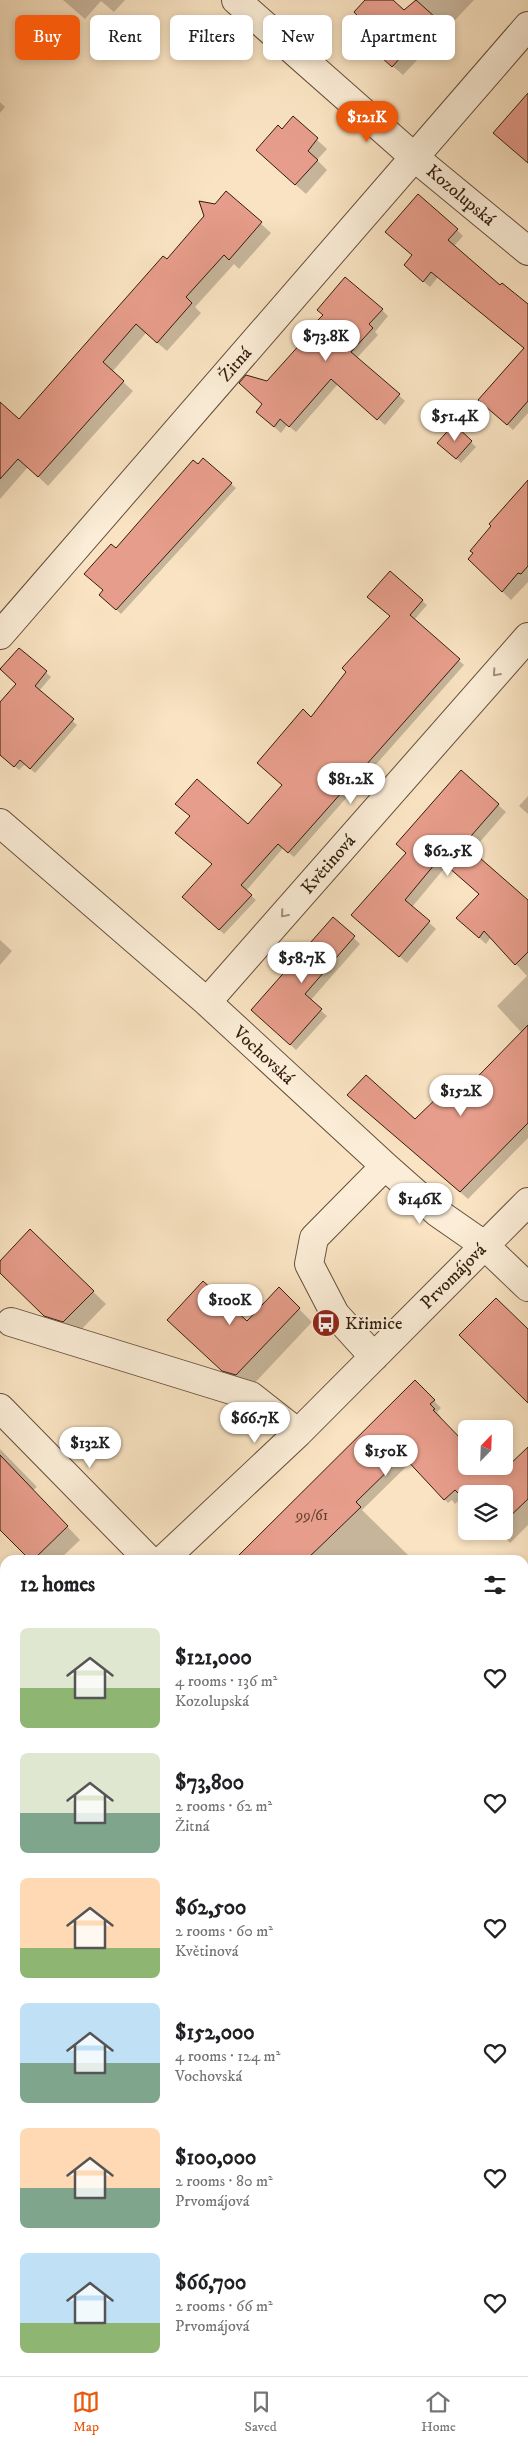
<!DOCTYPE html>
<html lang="en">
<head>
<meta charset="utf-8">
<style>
  :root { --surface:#fff; --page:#f2f2f2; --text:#202124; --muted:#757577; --line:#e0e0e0; --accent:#ea580c }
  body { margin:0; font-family:"IM FELL DW Pica",serif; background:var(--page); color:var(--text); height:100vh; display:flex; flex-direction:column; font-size:19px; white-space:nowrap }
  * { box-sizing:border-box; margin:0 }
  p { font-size:16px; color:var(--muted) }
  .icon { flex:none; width:28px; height:28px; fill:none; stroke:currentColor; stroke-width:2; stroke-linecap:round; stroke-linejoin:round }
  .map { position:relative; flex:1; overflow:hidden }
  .drawer { position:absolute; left:0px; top:1555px; width:529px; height:821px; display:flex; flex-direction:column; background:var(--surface); border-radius:15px 15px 0 0; box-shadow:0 2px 8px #0003 }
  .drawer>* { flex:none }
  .hud { position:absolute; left:15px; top:15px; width:499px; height:45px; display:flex; gap:10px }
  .needle { width:32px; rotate:23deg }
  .buttons { position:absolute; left:458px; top:1420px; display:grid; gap:10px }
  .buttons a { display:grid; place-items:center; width:55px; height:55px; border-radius:8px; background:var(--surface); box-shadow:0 2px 8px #0003; font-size:25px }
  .price { position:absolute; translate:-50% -42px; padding:0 11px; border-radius:18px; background:#fff; color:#222; font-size:16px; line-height:32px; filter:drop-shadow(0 1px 2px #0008) }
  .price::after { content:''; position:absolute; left:50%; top:30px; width:15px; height:11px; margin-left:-8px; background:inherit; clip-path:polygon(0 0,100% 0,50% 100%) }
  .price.active { background:var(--accent); color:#fff }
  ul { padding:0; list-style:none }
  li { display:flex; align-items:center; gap:15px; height:125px; padding:0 20px }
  li span { display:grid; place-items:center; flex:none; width:140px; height:100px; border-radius:8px; color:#555 }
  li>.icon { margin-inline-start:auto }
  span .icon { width:60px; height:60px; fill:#fffc; stroke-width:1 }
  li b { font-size:21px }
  h2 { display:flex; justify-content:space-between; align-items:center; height:60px; padding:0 20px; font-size:21px }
  .pill { padding:0 18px; border-radius:8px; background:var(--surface); box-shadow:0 2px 8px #0003; font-size:18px; line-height:45px }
  .pill.active { background:var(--accent); color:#fff }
  .tab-bar { display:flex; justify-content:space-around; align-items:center; height:70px; border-top:1px solid var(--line); background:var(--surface); font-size:14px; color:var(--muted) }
  .tab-bar a { display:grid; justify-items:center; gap:2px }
  .tab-bar .active { color:var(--accent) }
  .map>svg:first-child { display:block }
</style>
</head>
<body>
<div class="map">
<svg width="528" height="2376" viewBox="0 0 528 2376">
  <rect width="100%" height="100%" fill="#f9e3c2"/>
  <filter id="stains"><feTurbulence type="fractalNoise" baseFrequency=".004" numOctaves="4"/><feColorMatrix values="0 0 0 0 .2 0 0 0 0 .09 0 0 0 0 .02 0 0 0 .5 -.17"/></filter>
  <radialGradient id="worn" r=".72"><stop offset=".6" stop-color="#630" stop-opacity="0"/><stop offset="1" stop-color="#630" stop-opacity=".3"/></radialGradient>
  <!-- green -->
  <path fill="#c0c392" stroke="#7a7050" d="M227,2371H319L329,2376H236Z"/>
  <!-- shadow -->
  <path fill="#0003" d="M63,0H125L114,12L101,1L85,19Z
    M367,0H385L404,12L415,0H474L403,75L381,56L371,29Z
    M0,102L5,107L0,113Z
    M293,118L327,149L317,160L327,170L306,194L267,160L282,130Z
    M226,192L271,233L239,269L234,264L195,307L201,313L167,351L146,333L112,372L133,391L48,486L28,467L0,499V415L19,421L167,261Z
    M457,230L463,236L454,246L501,287L528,306V413L513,430L486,406L525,349L438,277L430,287L411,271Z
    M382,310L388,316L375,332L378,335L357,358L405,401L385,425L338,384L296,432L287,425L281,433L264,418L267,383Z
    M454,426L476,447L461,463L444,448Z
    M528,482V582L511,600L469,559Z
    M231,484L236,488L121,614L101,595L104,590L117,550Z
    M422,601L427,605L414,620L464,665L294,857L283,848L246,891L256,900L224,934L188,902L284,785L311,719Z
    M20,649L51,677L39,691L77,725L35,773L25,764L19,770L0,754V704L17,684Z
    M461,772L506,812L471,852L528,902V1138L468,1199L356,1102L415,1121L451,1105L522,1033L497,1006L527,976L491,937L486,944L465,925L481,895L447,865L412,907L436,929L407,963L360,922Z
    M528,796V814L519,806Z
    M333,918L360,944L310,1001L327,1016L296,1050L259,1016Z
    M0,940L12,951L0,965Z
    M30,1231L106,1304L77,1334L59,1329L0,1272V1263Z
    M279,1289L312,1322L250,1388L237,1384L182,1333L247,1323Z
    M415,1381L441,1408L437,1412L441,1417L439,1418L466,1446V1466L498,1478L528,1449V1525L510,1543L499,1531H504V1494H466V1499L464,1496L455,1504L452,1500L448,1503L410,1463L362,1510L410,1557L406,1560H234Z
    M0,1449L37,1487L33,1490L80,1540L59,1560H32L0,1528Z
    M0,1618L5,1623V1646L0,1651Z
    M528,1725V1740L524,1735V1730Z
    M528,1898V1986L524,1990V1902Z
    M0,2197L5,2202V2218L0,2223Z
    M524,2227L528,2229V2287L524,2284Z"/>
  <!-- building -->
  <path fill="#e79d8b" stroke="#341d0d" d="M365,0H393L404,10L416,0L436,18L392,67L370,47L376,40L367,32L370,29L354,12Z
    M528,93V163L493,133Z
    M293,116L318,138L308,151L318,160L295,185L256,150L278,125L282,129Z
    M226,191L262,222L229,260L224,255L186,297L192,303L157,343L136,324L103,362L124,381L38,477L18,459L0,479V402L19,419L163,256L167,259L204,216L199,201L215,204Z
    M418,194L458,229L448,240L500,285L502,283L528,304V401L507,425L478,400L524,348L431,272L423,282L404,265L412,255L385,232Z
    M345,277L383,309L369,324L373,328L351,352L400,394L377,420L331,379L289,427L280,419L274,427L256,412L262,404L239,383L246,375L267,381L320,322L318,320L323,315L317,310Z
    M454,424L472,441L456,459L437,443Z
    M203,458L232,483L116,610L99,595L103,590L84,574L111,544L116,548L193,460L198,464Z
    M528,480V566L521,574L518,573L502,592L468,559L473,553L470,551L491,526L489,524Z
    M390,571L423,600L410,615L460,659L288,853L278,844L241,885L252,895L219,930L182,897L212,864L175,833L190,816L175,804L197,779L248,824L282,785L257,763L303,709L311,717L346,672L342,668L390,616L367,597Z
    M19,648L47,671L35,686L74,719L30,769L20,760L14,767L0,755V702L16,684L0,669Z
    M461,770L499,804L464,844L528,900V952L515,965L484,931L479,938L456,918L479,894L439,859L405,900L430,921L399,957L351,915L406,853L396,844Z
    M333,917L355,936L305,994L322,1009L290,1045L251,1010Z
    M528,1025V1123L460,1192L347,1095L366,1075L415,1119L441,1094L451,1104Z
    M30,1229L94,1291L63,1322L44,1316L0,1273V1261Z
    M203,1281L247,1321L279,1287L300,1308L236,1375L222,1371L167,1320Z
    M496,1298L528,1329V1403L459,1335Z
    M415,1380L435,1400L430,1404L435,1409L433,1410L466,1444V1466H508L528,1447V1499L504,1522V1494H466V1501L455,1490L444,1500L403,1456L356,1502L361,1507L306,1560H234Z
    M0,1455L68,1526L33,1560H30L0,1530Z"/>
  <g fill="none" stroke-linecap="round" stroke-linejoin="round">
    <defs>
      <path id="minor" d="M236,0L414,157L528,251
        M0,635L528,26
        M0,823L207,1002L385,1166L438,1213L484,1245L528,1287
        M207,1002L528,637
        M11,1322L251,1396L298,1433
        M374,1357L335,1314L309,1264L314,1238L385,1166
        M0,1408L149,1560
        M163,1560L298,1433L528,1202
        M0,1718L5,1713
        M524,1849L528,1844
        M524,2125L528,2129
        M0,2265L5,2268
        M192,2371L198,2376"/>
    </defs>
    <!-- minor casing -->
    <use href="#minor" stroke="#654e3a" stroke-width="30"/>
    <!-- minor -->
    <use href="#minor" stroke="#fbedd7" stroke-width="28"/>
    <defs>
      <path id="rail" d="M0,2002L5,2005
        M0,2030L5,2034
        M524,2338L528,2340
        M524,2363L528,2365"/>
    </defs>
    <!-- rail casing -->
    <use href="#rail" stroke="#341d0d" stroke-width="5.5"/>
    <!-- rail -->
    <use href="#rail" stroke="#fbedd7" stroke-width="4" stroke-dasharray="11" stroke-linecap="butt"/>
  </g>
  <!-- one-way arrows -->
  <defs><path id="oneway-chevron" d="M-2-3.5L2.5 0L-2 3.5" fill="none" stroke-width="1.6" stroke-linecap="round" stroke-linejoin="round" transform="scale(1.25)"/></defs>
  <g stroke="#a18f7c">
    <use href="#oneway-chevron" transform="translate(496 673) rotate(131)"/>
    <use href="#oneway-chevron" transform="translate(284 914) rotate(131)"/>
  </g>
  <!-- icons -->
  <defs>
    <symbol id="bus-disc" viewBox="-11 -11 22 22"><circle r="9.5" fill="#8f2418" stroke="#fbedd7"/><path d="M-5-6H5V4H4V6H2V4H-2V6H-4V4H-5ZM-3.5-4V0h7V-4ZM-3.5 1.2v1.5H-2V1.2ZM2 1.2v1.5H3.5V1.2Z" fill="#fff"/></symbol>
  </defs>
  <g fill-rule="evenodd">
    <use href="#bus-disc" x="310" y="1307" width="32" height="32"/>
  </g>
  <g text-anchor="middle" stroke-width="4" stroke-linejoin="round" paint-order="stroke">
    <!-- number labels -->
    <g font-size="15" fill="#613d2c">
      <text x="312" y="1520">99/61</text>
    </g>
    <!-- street labels -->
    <g font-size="18" fill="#341d0d" stroke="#fbedd7">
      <text transform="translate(461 195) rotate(40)" y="6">Kozolupská</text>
      <text transform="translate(235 364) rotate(-49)" y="6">Žitná</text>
      <text transform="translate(328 864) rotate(-49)" y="6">Květinová</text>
      <text transform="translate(264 1055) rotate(43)" y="6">Vochovská</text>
      <text transform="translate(453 1276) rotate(-45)" y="6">Prvomájová</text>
    </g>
    <!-- poi labels -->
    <g font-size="18" fill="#341d0d" stroke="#fbedd7" text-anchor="start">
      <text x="345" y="1329">Křimice</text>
    </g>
  </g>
  <rect width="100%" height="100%" filter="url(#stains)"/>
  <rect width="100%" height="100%" fill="url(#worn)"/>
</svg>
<div class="buttons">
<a><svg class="needle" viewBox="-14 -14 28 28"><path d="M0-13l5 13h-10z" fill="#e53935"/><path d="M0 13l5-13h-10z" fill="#757577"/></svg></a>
<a><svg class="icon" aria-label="layers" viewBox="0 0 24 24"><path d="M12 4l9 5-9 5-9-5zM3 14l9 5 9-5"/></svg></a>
</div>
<b class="price active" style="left:367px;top:143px">$121K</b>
<b class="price" style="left:326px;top:362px">$73.8K</b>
<b class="price" style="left:455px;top:442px">$51.4K</b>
<b class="price" style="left:351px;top:805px">$81.2K</b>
<b class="price" style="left:448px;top:877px">$62.5K</b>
<b class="price" style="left:302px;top:984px">$58.7K</b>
<b class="price" style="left:461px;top:1117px">$152K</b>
<b class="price" style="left:420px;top:1225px">$146K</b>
<b class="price" style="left:230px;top:1326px">$100K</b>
<b class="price" style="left:255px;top:1444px">$66.7K</b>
<b class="price" style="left:90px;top:1469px">$132K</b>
<b class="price" style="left:386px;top:1477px">$150K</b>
<div class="hud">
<a class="pill active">Buy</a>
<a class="pill">Rent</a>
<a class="pill">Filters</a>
<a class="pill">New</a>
<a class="pill">Apartment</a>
</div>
<section class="drawer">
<h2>12 homes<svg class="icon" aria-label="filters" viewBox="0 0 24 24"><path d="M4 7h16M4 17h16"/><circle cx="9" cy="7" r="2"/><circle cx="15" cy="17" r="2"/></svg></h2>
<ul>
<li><span style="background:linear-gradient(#dfe7d0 60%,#8fb573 0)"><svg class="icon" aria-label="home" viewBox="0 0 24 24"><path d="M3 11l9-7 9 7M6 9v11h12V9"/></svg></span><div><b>$121,000</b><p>4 rooms · 136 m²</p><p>Kozolupská</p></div><svg class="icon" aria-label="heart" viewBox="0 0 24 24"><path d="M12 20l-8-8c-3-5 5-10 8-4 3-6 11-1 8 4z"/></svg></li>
<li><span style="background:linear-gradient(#dfe7d0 60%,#7fa58c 0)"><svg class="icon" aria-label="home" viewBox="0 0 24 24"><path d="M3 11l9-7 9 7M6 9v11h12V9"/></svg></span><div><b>$73,800</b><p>2 rooms · 62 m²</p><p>Žitná</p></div><svg class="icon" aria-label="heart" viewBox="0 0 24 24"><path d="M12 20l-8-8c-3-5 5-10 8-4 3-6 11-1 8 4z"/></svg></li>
<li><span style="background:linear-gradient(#ffd9b3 70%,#8fb573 0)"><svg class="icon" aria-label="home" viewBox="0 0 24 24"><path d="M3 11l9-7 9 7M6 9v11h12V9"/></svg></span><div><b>$62,500</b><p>2 rooms · 60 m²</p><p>Květinová</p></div><svg class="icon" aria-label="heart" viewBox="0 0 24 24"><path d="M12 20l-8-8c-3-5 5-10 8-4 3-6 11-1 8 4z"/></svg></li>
<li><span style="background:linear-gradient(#bfe0f5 60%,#7fa58c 0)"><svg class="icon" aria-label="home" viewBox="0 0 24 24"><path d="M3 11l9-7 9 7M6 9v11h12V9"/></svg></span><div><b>$152,000</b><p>4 rooms · 124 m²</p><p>Vochovská</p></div><svg class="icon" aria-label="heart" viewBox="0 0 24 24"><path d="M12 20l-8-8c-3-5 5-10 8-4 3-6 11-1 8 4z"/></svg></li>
<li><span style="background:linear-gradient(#ffd9b3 60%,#7fa58c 0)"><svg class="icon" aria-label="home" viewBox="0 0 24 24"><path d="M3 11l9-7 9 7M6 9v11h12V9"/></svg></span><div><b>$100,000</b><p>2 rooms · 80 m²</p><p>Prvomájová</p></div><svg class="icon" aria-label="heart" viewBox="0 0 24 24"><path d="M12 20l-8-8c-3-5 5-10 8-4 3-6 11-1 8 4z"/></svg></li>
<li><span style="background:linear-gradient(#bfe0f5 70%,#8fb573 0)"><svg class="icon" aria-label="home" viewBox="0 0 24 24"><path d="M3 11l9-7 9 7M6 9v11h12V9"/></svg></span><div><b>$66,700</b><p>2 rooms · 66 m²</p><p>Prvomájová</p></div><svg class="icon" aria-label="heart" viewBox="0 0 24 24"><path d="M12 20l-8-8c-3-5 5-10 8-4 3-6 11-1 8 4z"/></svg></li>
</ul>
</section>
</div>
<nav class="tab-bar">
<a class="active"><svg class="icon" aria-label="map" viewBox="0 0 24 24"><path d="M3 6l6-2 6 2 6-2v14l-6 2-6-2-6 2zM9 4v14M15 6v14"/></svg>Map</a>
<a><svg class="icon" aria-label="saved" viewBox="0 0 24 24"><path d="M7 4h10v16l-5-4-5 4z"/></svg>Saved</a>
<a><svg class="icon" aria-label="home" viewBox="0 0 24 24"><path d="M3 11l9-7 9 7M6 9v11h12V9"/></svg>Home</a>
</nav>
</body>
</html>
